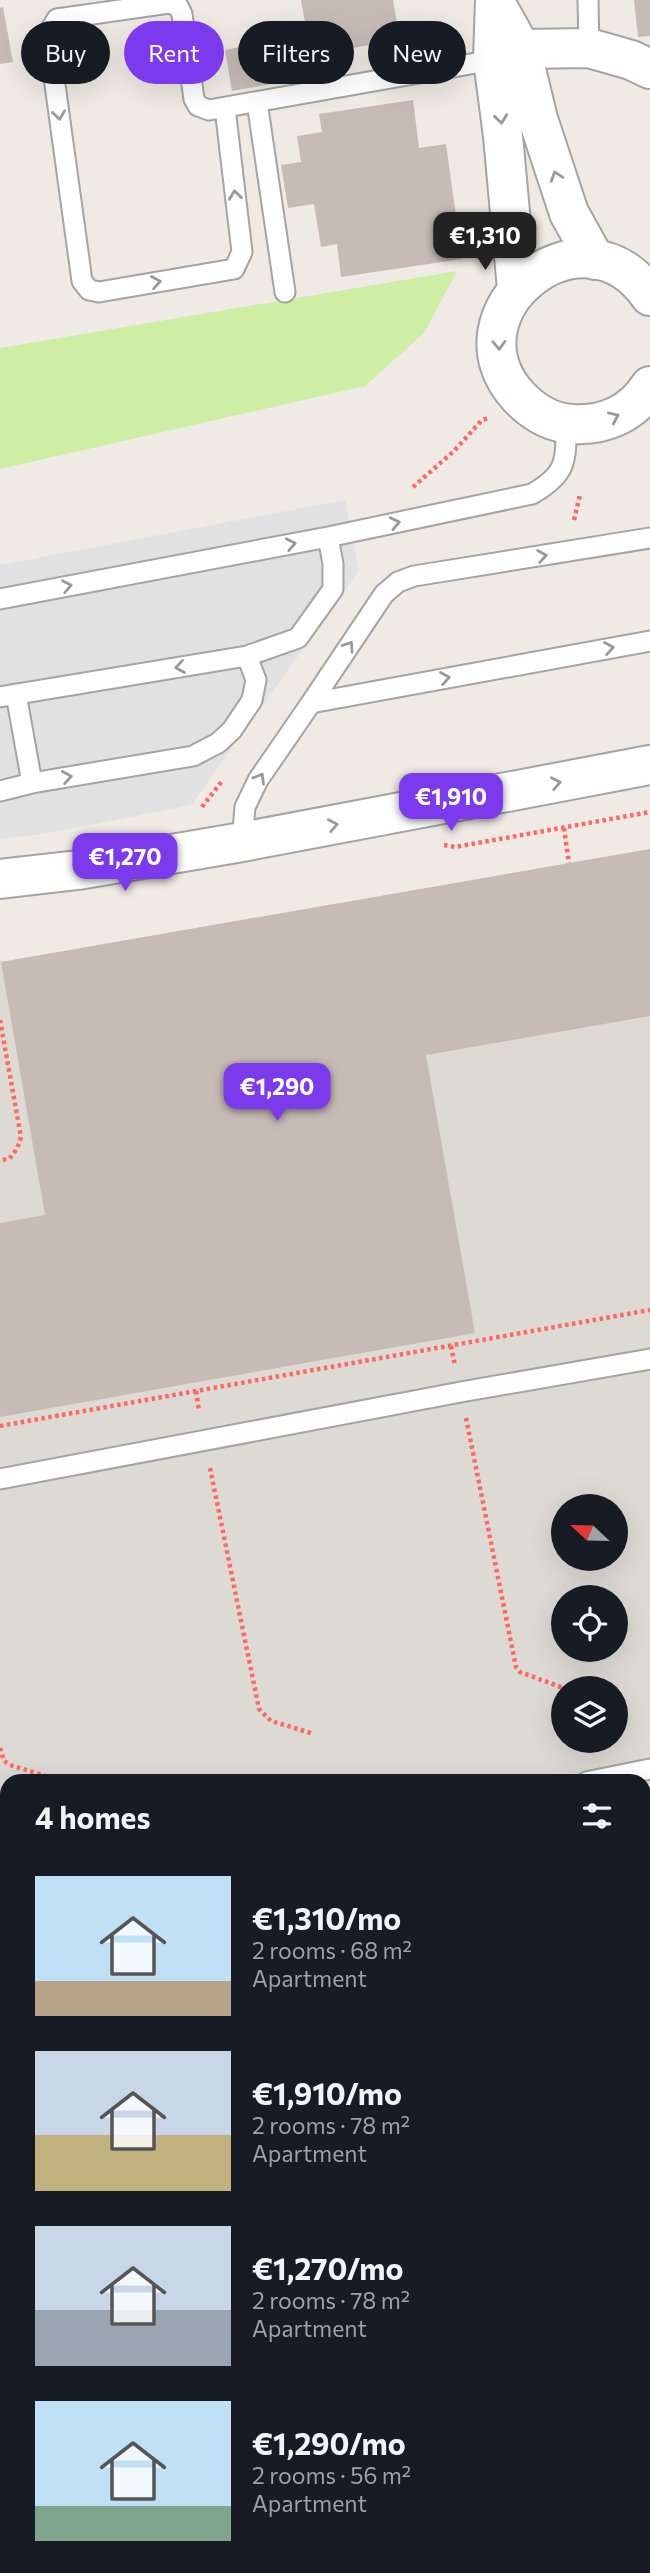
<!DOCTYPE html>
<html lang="en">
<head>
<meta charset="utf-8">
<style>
  :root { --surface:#171b24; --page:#20242c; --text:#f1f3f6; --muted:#9ea1a6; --accent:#7c3aed }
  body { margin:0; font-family:Commissioner,sans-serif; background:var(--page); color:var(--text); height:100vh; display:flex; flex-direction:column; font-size:26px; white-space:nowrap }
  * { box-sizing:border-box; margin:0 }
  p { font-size:23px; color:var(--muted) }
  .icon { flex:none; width:38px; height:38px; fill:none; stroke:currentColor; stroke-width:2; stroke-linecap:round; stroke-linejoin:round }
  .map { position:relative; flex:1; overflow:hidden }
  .sheet { position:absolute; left:0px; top:1774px; width:651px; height:800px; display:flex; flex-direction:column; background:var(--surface); border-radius:21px 21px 0 0; box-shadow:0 7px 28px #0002 }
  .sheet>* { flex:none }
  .hud { position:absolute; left:21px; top:21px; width:609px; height:63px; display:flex; gap:14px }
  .needle { width:46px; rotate:292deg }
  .controls { position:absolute; left:551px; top:1494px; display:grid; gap:14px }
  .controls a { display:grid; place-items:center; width:77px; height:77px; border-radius:50%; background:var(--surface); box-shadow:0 7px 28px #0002; font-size:35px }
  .price { position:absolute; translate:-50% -60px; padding:0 16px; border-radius:14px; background:var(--accent); color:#fff; font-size:23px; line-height:46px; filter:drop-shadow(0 2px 4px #0008) }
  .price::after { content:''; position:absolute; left:50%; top:42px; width:21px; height:16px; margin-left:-10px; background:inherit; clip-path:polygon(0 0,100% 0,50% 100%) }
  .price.current { background:#222; color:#fff }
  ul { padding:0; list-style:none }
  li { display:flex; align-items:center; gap:21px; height:175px; padding:0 35px }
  li span { display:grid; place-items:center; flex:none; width:196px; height:140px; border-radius:0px; color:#555 }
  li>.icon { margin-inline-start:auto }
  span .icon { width:84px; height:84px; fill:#fffc; stroke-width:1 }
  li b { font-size:30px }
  h2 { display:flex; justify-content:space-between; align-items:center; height:84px; padding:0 35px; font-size:30px }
  .pill { padding:0 24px; border-radius:32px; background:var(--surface); box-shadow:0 7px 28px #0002; font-size:24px; line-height:63px }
  .pill.current { background:var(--accent); color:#fff }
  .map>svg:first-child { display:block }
</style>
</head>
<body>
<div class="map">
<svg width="650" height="2573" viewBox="0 0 650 2573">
  <rect width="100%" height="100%" fill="#efeae3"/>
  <!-- airport -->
  <path fill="#dddad4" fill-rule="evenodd" d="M650,849V2573H0V956L1,962ZM564,1507H616V1559H564ZM564,1598H616V1650H564ZM564,1689H616V1741H564ZM7,1782H644V2567H7Z"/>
  <!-- grass -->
  <path fill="#ceeda5" d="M457,271L424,333L365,386L0,469V348Z
    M650,2138V2573H0V2256L7,2255V2567H644V2139Z"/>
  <!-- parking -->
  <path fill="#e1e1e1" d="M345,500L359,571L191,805L43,834L0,839V565Z"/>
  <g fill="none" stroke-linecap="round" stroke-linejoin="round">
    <!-- taxiway -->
    <path stroke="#adaaa7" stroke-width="105" d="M644,2032L650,2031
      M0,2146L7,2145"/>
  </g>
  <!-- building -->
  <path fill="#c7bbb6" d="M301,0H393L400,40L311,55Z
    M634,0H650V36L638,37Z
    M3,7L13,62L0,64V8Z
    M276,40L283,82L232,91L225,50Z
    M413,100L419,148L446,144L462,259L341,277L337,244L321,247L314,204L288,208L281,165L301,162L297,136L322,132L319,114Z
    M650,849V1016L426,1055L475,1333L0,1417V1223L45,1215L1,962Z"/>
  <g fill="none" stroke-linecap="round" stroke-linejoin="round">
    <defs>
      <path id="service" d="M588,0L589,48
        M257,102L285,292
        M225,108L242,252L234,269L99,292L89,290L82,281L48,34L57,19L169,3L178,6L182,14L194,99L198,106L209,110L493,60
        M0,599L328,537L532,494C567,474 566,461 566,424
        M16,694L32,783
        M0,697L247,656L298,638L333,589V564L328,537
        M311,703L384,594L398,582L414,576L650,538
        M0,791L32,783L193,756L218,743L232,730L252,700L256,680L247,656
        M242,842L245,807L258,780L311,703L650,641
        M0,1479L461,1392L650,1359
        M586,1782L650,1769
        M0,1887L7,1886"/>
      <path id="minor" d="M521,49L589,48L631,60L650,69"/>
      <path id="tertiary" d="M495,0L493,60L503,136L517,289
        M496,4L521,49L538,119L569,213L595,260
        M650,296C582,198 443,313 518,396C533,412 551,423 573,424C605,426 633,413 650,386
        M0,879L78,870L242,842L650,765"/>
    </defs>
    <!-- service casing -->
    <use href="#service" stroke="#a4a4a4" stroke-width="23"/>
    <!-- minor casing -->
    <use href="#minor" stroke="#a4a4a4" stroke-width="42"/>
    <!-- tertiary casing -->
    <use href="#tertiary" stroke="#a4a4a4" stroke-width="42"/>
    <!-- path -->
    <path stroke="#ff6664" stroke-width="4.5" stroke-dasharray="3.5 3.5" stroke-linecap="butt" d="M413,487L454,451L482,420L489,418
      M574,520L580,495
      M202,807L222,781
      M564,828L569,863
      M444,845L455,847L650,812
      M0,1020L21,1137L17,1149L9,1159L0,1160
      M451,1346L455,1365
      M196,1391L199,1411
      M466,1418L516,1667L520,1672L566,1689
      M0,1426L650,1310
      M210,1468L259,1709L271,1721L314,1734
      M0,1748L4,1761L10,1765L52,1778"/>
    <!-- service -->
    <use href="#service" stroke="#fff" stroke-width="19"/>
    <!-- minor -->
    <use href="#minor" stroke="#fff" stroke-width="38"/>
    <!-- tertiary -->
    <use href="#tertiary" stroke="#fff" stroke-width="38"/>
  </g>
  <!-- one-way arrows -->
  <defs><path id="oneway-chevron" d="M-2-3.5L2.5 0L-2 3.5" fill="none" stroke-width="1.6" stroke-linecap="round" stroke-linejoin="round" transform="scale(1.75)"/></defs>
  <g stroke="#999">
    <use href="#oneway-chevron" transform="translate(59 115) rotate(82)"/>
    <use href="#oneway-chevron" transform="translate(501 119) rotate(83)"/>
    <use href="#oneway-chevron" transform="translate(556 176) rotate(-109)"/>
    <use href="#oneway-chevron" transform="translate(235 195) rotate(-97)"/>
    <use href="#oneway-chevron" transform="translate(156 282) rotate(-10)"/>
    <use href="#oneway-chevron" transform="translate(499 345) rotate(88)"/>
    <use href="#oneway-chevron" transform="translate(614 417) rotate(-24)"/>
    <use href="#oneway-chevron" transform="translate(395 523) rotate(-12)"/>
    <use href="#oneway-chevron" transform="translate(291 544) rotate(-11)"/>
    <use href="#oneway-chevron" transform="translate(542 556) rotate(-9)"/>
    <use href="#oneway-chevron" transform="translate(67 586) rotate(-11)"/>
    <use href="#oneway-chevron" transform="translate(349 646) rotate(-56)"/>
    <use href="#oneway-chevron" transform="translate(609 648) rotate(-10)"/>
    <use href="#oneway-chevron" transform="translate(180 667) rotate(171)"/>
    <use href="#oneway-chevron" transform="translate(445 678) rotate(-10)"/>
    <use href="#oneway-chevron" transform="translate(67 777) rotate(-10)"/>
    <use href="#oneway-chevron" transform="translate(260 778) rotate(-59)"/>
    <use href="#oneway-chevron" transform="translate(556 783) rotate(-11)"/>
    <use href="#oneway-chevron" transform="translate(333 825) rotate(-11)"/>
  </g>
</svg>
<div class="controls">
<a><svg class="needle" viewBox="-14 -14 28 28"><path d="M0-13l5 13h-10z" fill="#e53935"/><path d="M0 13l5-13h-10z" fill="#9ea1a6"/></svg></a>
<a><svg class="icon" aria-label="locate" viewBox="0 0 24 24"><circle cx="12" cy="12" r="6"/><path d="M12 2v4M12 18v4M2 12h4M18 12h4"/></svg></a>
<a><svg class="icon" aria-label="layers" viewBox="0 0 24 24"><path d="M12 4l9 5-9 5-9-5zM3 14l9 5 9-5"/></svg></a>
</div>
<b class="price current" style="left:485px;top:272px">€1,310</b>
<b class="price" style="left:451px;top:833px">€1,910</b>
<b class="price" style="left:125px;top:893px">€1,270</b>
<b class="price" style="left:277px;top:1123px">€1,290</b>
<div class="hud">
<a class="pill">Buy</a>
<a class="pill current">Rent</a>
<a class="pill">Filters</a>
<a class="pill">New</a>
</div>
<section class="sheet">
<h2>4 homes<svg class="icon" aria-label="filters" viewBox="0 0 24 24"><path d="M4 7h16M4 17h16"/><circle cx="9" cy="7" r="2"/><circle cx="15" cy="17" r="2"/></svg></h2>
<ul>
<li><span style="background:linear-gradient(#bfe0f5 75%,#b9a48a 0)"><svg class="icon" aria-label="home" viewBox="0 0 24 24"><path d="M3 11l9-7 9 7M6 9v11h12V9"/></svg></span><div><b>€1,310/mo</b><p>2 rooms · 68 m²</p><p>Apartment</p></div></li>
<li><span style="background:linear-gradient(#c9d6e8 60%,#c2b280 0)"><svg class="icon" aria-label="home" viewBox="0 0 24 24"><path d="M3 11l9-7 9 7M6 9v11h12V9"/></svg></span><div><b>€1,910/mo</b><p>2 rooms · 78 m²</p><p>Apartment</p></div></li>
<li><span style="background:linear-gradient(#c9d6e8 60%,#9aa5b1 0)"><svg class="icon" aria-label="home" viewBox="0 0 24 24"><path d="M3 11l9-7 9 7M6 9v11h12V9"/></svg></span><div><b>€1,270/mo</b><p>2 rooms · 78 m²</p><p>Apartment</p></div></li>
<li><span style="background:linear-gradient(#bfe0f5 75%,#7fa58c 0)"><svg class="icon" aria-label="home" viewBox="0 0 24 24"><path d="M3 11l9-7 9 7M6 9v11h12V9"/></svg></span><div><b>€1,290/mo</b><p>2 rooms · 56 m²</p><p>Apartment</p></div></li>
</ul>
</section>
</div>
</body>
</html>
